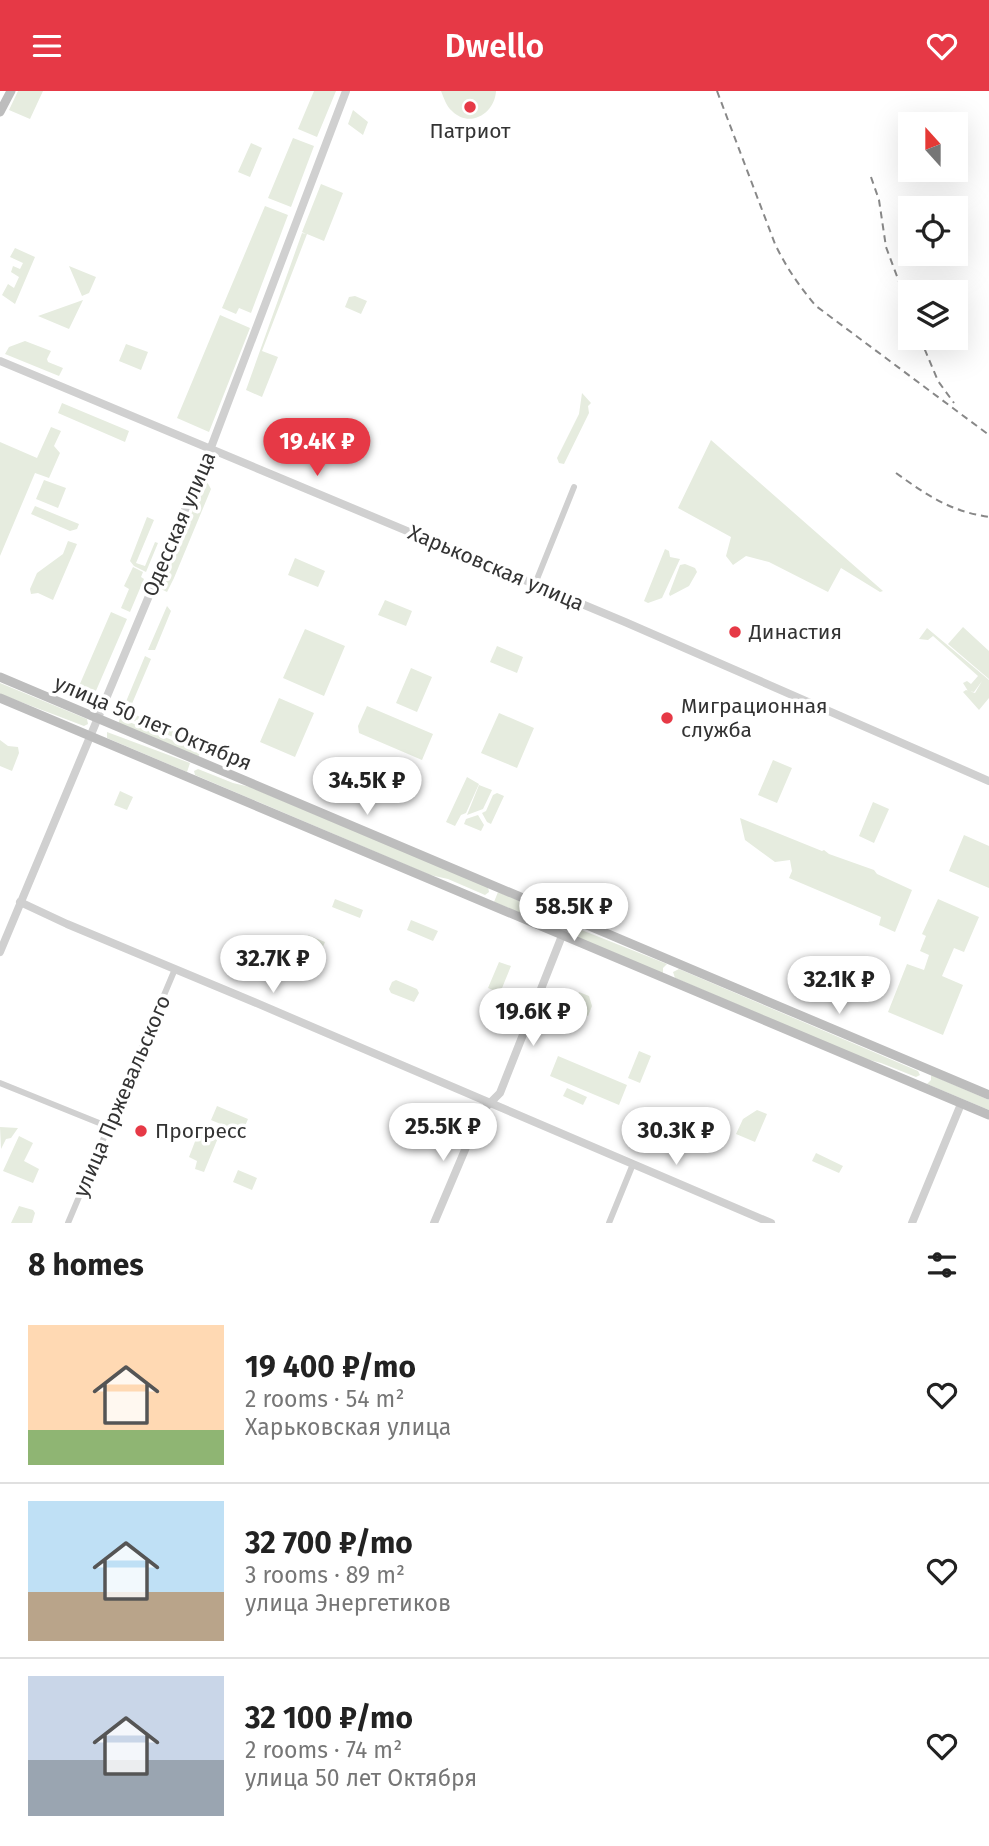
<!DOCTYPE html>
<html lang="en">
<head>
<meta charset="utf-8">
<style>
  :root { --surface:#fff; --page:#f6f6f6; --text:#222; --muted:#767676; --line:#e0e0e0; --accent:#e63946 }
  body { margin:0; font-family:"Fira Sans",sans-serif; background:var(--page); color:var(--text); height:100vh; display:flex; flex-direction:column; font-size:26px; white-space:nowrap }
  * { box-sizing:border-box; margin:0 }
  p { font-size:23px; color:var(--muted) }
  .icon { flex:none; width:38px; height:38px; fill:none; stroke:currentColor; stroke-width:2; stroke-linecap:round; stroke-linejoin:round }
  .map { position:relative; height:1132px; overflow:hidden }
  .side { display:flex; flex-direction:column; background:var(--surface); flex:1 }
  .side>* { flex:none }
  .needle { width:46px; rotate:339deg }
  .buttons { position:absolute; left:898px; top:21px; display:grid; gap:14px }
  .buttons a { display:grid; place-items:center; width:70px; height:70px; border-radius:0px; background:var(--surface); box-shadow:0 7px 28px #0002; font-size:35px }
  .price { position:absolute; translate:-50% -60px; padding:0 16px; border-radius:24px; background:#fff; color:#222; font-size:23px; line-height:46px; filter:drop-shadow(0 2px 4px #0008) }
  .price::after { content:''; position:absolute; left:50%; top:42px; width:21px; height:16px; margin-left:-10px; background:inherit; clip-path:polygon(0 0,100% 0,50% 100%) }
  .price.active { background:var(--accent); color:#fff }
  ul { padding:0; list-style:none }
  li { display:flex; align-items:center; gap:21px; height:175px; padding:0 28px }
  li+li { border-top:2px solid var(--line) }
  li span { display:grid; place-items:center; flex:none; width:196px; height:140px; border-radius:0px; color:#555 }
  li>.icon { margin-inline-start:auto }
  span .icon { width:84px; height:84px; fill:#fffc; stroke-width:1 }
  li b { font-size:30px }
  h2 { display:flex; justify-content:space-between; align-items:center; height:84px; padding:0 28px; font-size:30px }
  header { display:flex; justify-content:space-between; align-items:center; height:91px; padding:0 28px; background:var(--accent); color:#fff; font-size:32px; font-weight:600 }
  .map>svg:first-child { display:block }
</style>
</head>
<body>
<header><svg class="icon" aria-label="menu" viewBox="0 0 24 24"><path d="M4 6h16M4 12h16M4 18h16"/></svg>Dwello<svg class="icon" aria-label="heart" viewBox="0 0 24 24"><path d="M12 20l-8-8c-3-5 5-10 8-4 3-6 11-1 8 4z"/></svg></header>
<div class="map">
<svg width="989" height="1132" viewBox="0 0 989 1132">
  <rect width="100%" height="100%" fill="#fff"/>
  <!-- green -->
  <path fill="#e6ecdf" d="M18,0H43L30,28L9,19Z
    M314,0H336L317,46L298,38Z
    M441,0H496C495,22 470,38 452,20C446,15 444,7 441,0Z
    M353,19L368,31L363,44L348,33Z
    M293,47L314,55L291,116L268,107Z
    M251,52L262,57L250,86L238,81Z
    M321,93L343,102L324,150L307,143L262,260L278,266L262,306L246,299L302,142L306,143L302,141Z
    M265,115L288,124L251,222L239,217L236,223L222,217Z
    M15,157L35,166L15,213L2,204L8,193L14,197L19,186L11,181L13,175L20,178L23,172L10,166Z
    M69,175L96,186L89,202L82,205Z
    M355,205L367,210L361,223L345,216L349,206Z
    M83,209L69,238L38,225Z
    M220,224L250,237L209,341L177,327Z
    M25,250L51,260L47,268L48,271L63,277L59,285L5,263L9,256Z
    M126,253L148,261L141,279L119,270Z
    M582,302L591,312L588,315L589,322L564,373L559,372L557,367L579,323Z
    M62,312L129,340L125,351L58,322Z
    M51,336L61,340L54,355L60,362L49,387L35,382L0,465V351L37,367Z
    M711,349L883,500L880,501L841,477L828,501L769,471L746,465L733,474L726,465L731,446L678,417Z
    M44,389L66,397L58,417L36,408Z
    M206,389L211,398L174,487L167,501L159,497Z
    M35,415L79,433L77,438L70,440L31,423Z
    M147,426L154,429L136,472L145,475L155,451L158,452L146,481L134,475L130,470Z
    M68,450L77,453L53,509L38,502L31,503L30,498L37,482L63,463Z
    M665,458L669,460L670,466L680,468L662,507L648,512L644,510Z
    M295,467L325,480L318,496L288,484Z
    M685,473L695,477L697,481L689,495L670,505L669,503L680,474Z
    M133,476L143,481L141,486L144,488L130,521L121,517L129,498L124,495Z
    M385,509L412,520L406,535L378,524Z
    M167,515L171,520L155,559H148Z
    M111,521L127,528L92,609L76,602Z
    M963,536L989,560V588L948,553Z
    M927,537L989,589V607L979,619L963,601L966,599L975,602L982,590L974,601L968,600L963,592L967,590L971,593L978,585L933,545L928,549L919,548Z
    M305,538L345,555L324,605L283,587Z
    M497,555L523,566L517,582L490,571Z
    M145,565L151,568L131,615L125,613Z
    M411,577L432,586L417,621L396,612Z
    M0,592L87,628L88,633L84,635L0,603Z
    M279,607L314,622L295,666L260,651Z
    M367,615L433,643L422,669L359,642L358,635Z
    M124,619L204,653L202,658L122,625Z
    M499,622L534,637L517,677L481,662Z
    M120,627L200,661L198,667L118,633Z
    M107,641L190,672L187,681L107,647Z
    M0,649L8,655L18,656L19,662L12,680L0,675Z
    M377,666L395,674L382,702L365,694Z
    M773,669L792,677L777,712L758,704Z
    M198,678L233,692L250,696L488,796L489,801L485,804L448,788L430,784L195,684L194,680Z
    M467,686L479,693L466,722L461,724L455,735L446,731Z
    M479,694L492,699L483,718L467,724Z
    M120,700L133,706L127,719L114,714Z
    M497,702L504,705L491,733L487,731L482,722L486,720L493,704Z
    M873,711L889,718L874,752L859,745Z
    M478,724L484,734L481,740L464,733L466,728Z
    M740,727L822,760L824,759L829,763L874,779L877,783L912,799L895,841L879,834L881,826L789,787L792,780L790,769L775,771L745,749Z
    M964,744L989,755V797L949,780Z
    M498,801L556,825L559,833L552,835L494,811Z
    M335,808L363,819L360,827L332,816Z
    M938,808L979,826L964,861L954,857L942,885L963,894L943,944L888,921L907,873L924,879L929,864L920,860L926,845L922,843Z
    M411,829L438,840L433,850L407,839Z
    M579,838L667,873L663,877V883L576,846L575,841Z
    M308,844L325,851L312,881L296,874Z
    M283,848L295,853L287,871L275,866Z
    M499,871L511,875L500,902L488,897Z
    M679,878L918,980L920,984L916,986L881,972L862,967L675,887L673,881Z
    M396,889L417,898L419,902L414,911L391,902L389,898L392,891Z
    M579,901L589,905L592,915L588,925L572,918Z
    M639,960L651,965L640,992L628,987Z
    M558,965L627,994L619,1014L550,985Z
    M931,984L989,1009V1019L927,993L931,989Z
    M567,997L587,1006L583,1014L563,1005Z
    M217,1015L248,1028L242,1042L211,1029Z
    M757,1019L767,1023L755,1051L736,1043L743,1028Z
    M665,1021L682,1028L678,1038L661,1030Z
    M201,1035L220,1042L204,1081L195,1078L197,1070L189,1066Z
    M0,1036L18,1037L11,1047L6,1048L1,1058Z
    M19,1045L33,1052L24,1070L39,1078L33,1092L3,1080Z
    M816,1062L843,1075L839,1082L812,1070Z
    M238,1079L257,1087L252,1099L233,1091Z
    M19,1115L33,1119L35,1122L32,1132H11Z"/>
  <g fill="none" stroke-linecap="round" stroke-linejoin="round">
    <!-- minor -->
    <path stroke="#d0d0d0" stroke-width="6" d="M535,493L574,396
      M0,992L109,1036
      M68,1132L175,878
      M609,1132L633,1073"/>
    <!-- tertiary -->
    <path stroke="#d0d0d0" stroke-width="8" d="M0,270L625,531L989,690
      M20,811L67,833L254,911L771,1132
      M0,861L210,359L346,0
      M434,1132L481,1021L500,1002L569,827
      M912,1132L961,1013"/>
    <!-- secondary -->
    <path stroke="#bdbdbd" stroke-width="9" d="M0,21L11,0
      M0,586L989,1004
      M0,607L989,1024"/>
    <!-- rail -->
    <path stroke="#888" stroke-width="2" stroke-dasharray="7 5" stroke-linecap="butt" d="M717,0L775,153C786,176 799,195 816,215L989,344
      M871,86L879,109L886,156L910,220
      M920,247L938,290L954,312
      M896,382C928,405 950,420 989,426"/>
  </g>
  <!-- markers -->
  <g fill="#e63946" stroke="#fff" stroke-width="2.5">
    <circle cx="470" cy="16" r="7"/>
    <circle cx="735" cy="541" r="7"/>
    <circle cx="667" cy="627" r="7"/>
    <circle cx="141" cy="1040" r="7"/>
  </g>
  <g text-anchor="middle" stroke-width="7" stroke-linejoin="round" paint-order="stroke">
    <!-- poi labels -->
    <g font-size="21" fill="#333" stroke="#fff" text-anchor="start">
      <text x="470" y="47" text-anchor="middle">Патриот</text>
      <text x="749" y="548">Династия</text>
      <text x="681" y="622">Миграционная<tspan x="681" dy="24">служба</tspan></text>
      <text x="155" y="1047">Прогресс</text>
    </g>
    <!-- street labels -->
    <g font-size="21" fill="#333" stroke="#fff">
      <text transform="translate(179 433) rotate(-67)" y="7">Одесская улица</text>
      <text transform="translate(496 477) rotate(23)" y="7">Харьковская улица</text>
      <text transform="translate(153 632) rotate(23)" y="7">улица 50 лет Октября</text>
      <text transform="translate(122 1005) rotate(-67)" y="7">улица Пржевальского</text>
    </g>
  </g>
</svg>
<div class="buttons">
<a><svg class="needle" viewBox="-14 -14 28 28"><path d="M0-13l5 13h-10z" fill="#e53935"/><path d="M0 13l5-13h-10z" fill="#767676"/></svg></a>
<a><svg class="icon" aria-label="locate" viewBox="0 0 24 24"><circle cx="12" cy="12" r="6"/><path d="M12 2v4M12 18v4M2 12h4M18 12h4"/></svg></a>
<a><svg class="icon" aria-label="layers" viewBox="0 0 24 24"><path d="M12 4l9 5-9 5-9-5zM3 14l9 5 9-5"/></svg></a>
</div>
<b class="price active" style="left:317px;top:387px">19.4K ₽</b>
<b class="price" style="left:367px;top:726px">34.5K ₽</b>
<b class="price" style="left:574px;top:852px">58.5K ₽</b>
<b class="price" style="left:273px;top:904px">32.7K ₽</b>
<b class="price" style="left:839px;top:925px">32.1K ₽</b>
<b class="price" style="left:533px;top:957px">19.6K ₽</b>
<b class="price" style="left:443px;top:1072px">25.5K ₽</b>
<b class="price" style="left:676px;top:1076px">30.3K ₽</b>
</div>
<section class="side">
<h2>8 homes<svg class="icon" aria-label="filters" viewBox="0 0 24 24"><path d="M4 7h16M4 17h16"/><circle cx="9" cy="7" r="2"/><circle cx="15" cy="17" r="2"/></svg></h2>
<ul>
<li><span style="background:linear-gradient(#ffd9b3 75%,#8fb573 0)"><svg class="icon" aria-label="home" viewBox="0 0 24 24"><path d="M3 11l9-7 9 7M6 9v11h12V9"/></svg></span><div><b>19 400 ₽/mo</b><p>2 rooms · 54 m²</p><p>Харьковская улица</p></div><svg class="icon" aria-label="heart" viewBox="0 0 24 24"><path d="M12 20l-8-8c-3-5 5-10 8-4 3-6 11-1 8 4z"/></svg></li>
<li><span style="background:linear-gradient(#bfe0f5 65%,#b9a48a 0)"><svg class="icon" aria-label="home" viewBox="0 0 24 24"><path d="M3 11l9-7 9 7M6 9v11h12V9"/></svg></span><div><b>32 700 ₽/mo</b><p>3 rooms · 89 m²</p><p>улица Энергетиков</p></div><svg class="icon" aria-label="heart" viewBox="0 0 24 24"><path d="M12 20l-8-8c-3-5 5-10 8-4 3-6 11-1 8 4z"/></svg></li>
<li><span style="background:linear-gradient(#c9d6e8 60%,#9aa5b1 0)"><svg class="icon" aria-label="home" viewBox="0 0 24 24"><path d="M3 11l9-7 9 7M6 9v11h12V9"/></svg></span><div><b>32 100 ₽/mo</b><p>2 rooms · 74 m²</p><p>улица 50 лет Октября</p></div><svg class="icon" aria-label="heart" viewBox="0 0 24 24"><path d="M12 20l-8-8c-3-5 5-10 8-4 3-6 11-1 8 4z"/></svg></li>
</ul>
</section>
</body>
</html>
